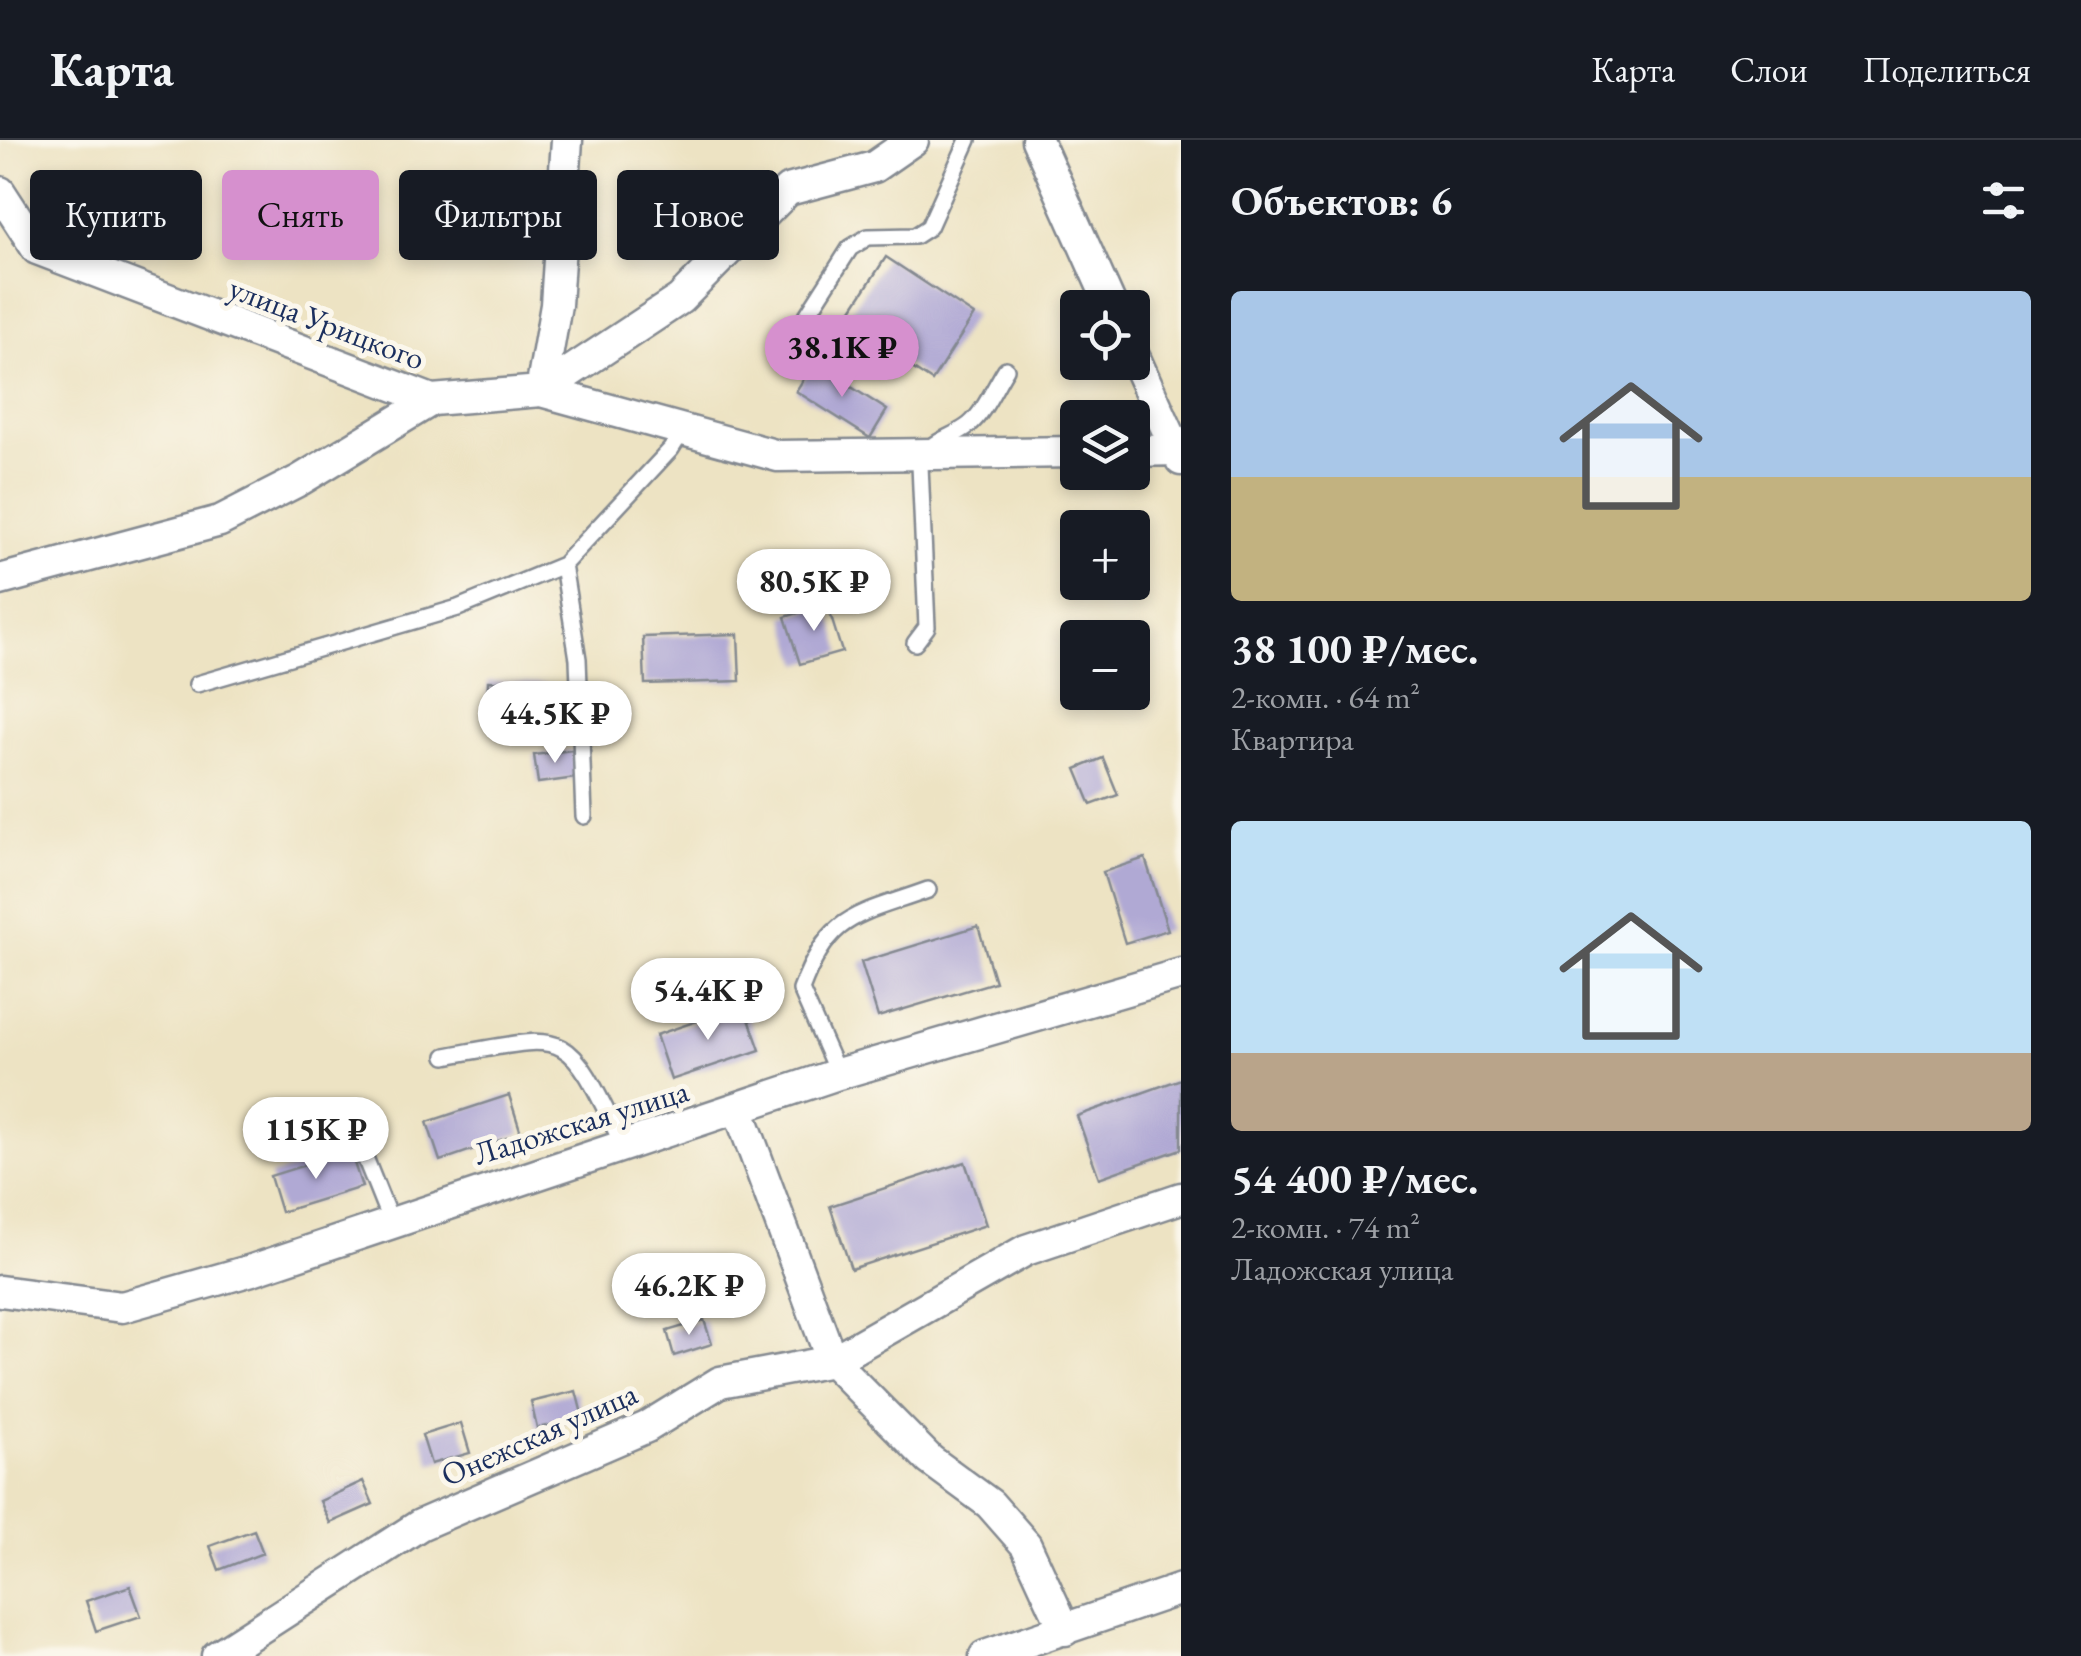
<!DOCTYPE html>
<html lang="ru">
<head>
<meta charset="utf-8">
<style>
  :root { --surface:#171b24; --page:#20242c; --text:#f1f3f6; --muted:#9ea1a6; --line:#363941; --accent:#d690ce }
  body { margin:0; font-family:"EB Garamond",serif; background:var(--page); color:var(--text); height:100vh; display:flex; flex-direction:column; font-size:38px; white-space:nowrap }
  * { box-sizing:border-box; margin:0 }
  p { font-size:32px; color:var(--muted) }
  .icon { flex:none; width:55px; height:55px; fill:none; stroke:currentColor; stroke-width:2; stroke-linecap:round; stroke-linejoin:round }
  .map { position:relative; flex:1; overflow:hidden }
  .details { display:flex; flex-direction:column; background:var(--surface); width:900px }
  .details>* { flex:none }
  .top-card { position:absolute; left:30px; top:30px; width:950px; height:90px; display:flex; gap:20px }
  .buttons { position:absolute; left:1060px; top:150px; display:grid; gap:20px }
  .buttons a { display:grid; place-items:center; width:90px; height:90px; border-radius:10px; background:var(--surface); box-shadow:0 5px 15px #0003; font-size:50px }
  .price { position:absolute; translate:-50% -85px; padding:0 22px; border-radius:35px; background:#fff; color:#222; font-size:32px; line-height:65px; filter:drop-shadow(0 2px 5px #0008) }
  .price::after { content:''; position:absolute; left:50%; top:60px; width:30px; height:22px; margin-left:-15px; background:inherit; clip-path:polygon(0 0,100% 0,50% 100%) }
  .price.selected { background:var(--accent); color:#111 }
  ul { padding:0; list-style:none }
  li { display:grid; align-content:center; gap:20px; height:530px; padding:0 50px }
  li span { display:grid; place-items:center; height:310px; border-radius:10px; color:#555 }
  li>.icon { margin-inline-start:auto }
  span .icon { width:180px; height:180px; fill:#fffc; stroke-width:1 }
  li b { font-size:42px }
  h2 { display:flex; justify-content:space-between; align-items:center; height:120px; padding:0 50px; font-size:42px }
  .tag { padding:0 35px; border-radius:10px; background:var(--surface); box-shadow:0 5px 15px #0003; font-size:35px; line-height:90px }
  .tag.selected { background:var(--accent); color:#111 }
  header { display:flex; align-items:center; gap:60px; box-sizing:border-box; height:140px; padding:0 50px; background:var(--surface); border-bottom:2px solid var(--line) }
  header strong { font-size:48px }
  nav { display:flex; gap:55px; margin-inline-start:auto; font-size:35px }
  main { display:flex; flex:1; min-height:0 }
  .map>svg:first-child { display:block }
</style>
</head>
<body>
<header>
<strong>Карта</strong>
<nav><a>Карта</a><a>Слои</a><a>Поделиться</a></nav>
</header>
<main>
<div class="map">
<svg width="1181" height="1516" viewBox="0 0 1181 1516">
  <rect width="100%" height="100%" fill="#fbf7ec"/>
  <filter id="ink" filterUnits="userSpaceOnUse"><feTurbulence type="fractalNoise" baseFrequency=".01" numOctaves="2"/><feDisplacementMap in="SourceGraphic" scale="20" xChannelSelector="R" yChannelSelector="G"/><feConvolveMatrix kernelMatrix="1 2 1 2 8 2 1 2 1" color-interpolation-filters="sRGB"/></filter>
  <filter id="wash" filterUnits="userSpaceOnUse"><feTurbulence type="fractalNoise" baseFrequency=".0048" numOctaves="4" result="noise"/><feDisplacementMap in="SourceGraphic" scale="40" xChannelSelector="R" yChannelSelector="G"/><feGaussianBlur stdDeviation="2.25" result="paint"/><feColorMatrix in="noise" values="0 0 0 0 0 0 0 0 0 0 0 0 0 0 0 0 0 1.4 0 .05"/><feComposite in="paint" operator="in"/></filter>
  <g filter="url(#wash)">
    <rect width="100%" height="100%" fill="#ede3c3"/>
    <g id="blocks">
      <!-- building -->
      <path fill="#b0a9d4" d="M886,117L974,175L932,241L843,183Z
        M814,223L887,270L870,298L796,251Z
        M827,464L842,512L800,524L785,477Z
        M738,494L740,541L645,544L643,497Z
        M488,541L553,544L552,575L487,573Z
        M572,610L576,638L538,643L534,615Z
        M1103,618L1118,655L1091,665L1076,629Z
        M1145,718L1168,790L1125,803L1103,732Z
        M978,786L995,842L878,877L861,822Z
        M744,865L760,910L671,940L656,895Z
        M1181,939V1009L1099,1038L1077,976Z
        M509,955L521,993L440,1021L427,982Z
        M350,1011L362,1047L281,1072L270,1036Z
        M965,1022L986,1085L851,1129L830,1066Z
        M704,1180L712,1204L674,1216L667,1191Z
        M576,1251L583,1278L537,1288L531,1262Z
        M461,1283L470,1313L431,1324L422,1295Z
        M363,1341L373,1364L330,1383L320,1361Z
        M254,1390L263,1413L219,1430L210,1406Z
        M130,1446L141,1476L96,1491L86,1461Z"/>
    </g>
  </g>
  <g filter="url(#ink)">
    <use href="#blocks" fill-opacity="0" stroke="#848990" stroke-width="2.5"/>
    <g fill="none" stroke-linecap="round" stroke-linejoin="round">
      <defs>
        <path id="lane" d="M797,191L850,108L868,97L915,96L929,87L968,0
          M563,425L578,519L584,676
          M915,503L927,487L920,325C929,299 950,300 969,285C984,273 995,246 1006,229
          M197,544L458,468L563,425L671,309L683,290
          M446,916C572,893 565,886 622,1003
          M838,934L801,850C830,772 857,776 928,750
          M352,985L390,1080"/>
        <path id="street" d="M1037,0L1112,168
          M0,52L37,109L432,260
          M1132,212L1181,320
          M541,251L680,159L788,50L874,27L913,0
          M541,251L556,165L567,0
          M1132,311L1177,310
          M0,440L220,381L300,340L432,260L541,251L778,316L1078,312
          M739,971L832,1221L930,1320L990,1364L1026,1405L1065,1490
          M0,1151L122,1167L252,1130L838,934L1181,834
          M217,1516L420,1385L647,1287L720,1242L832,1221L1026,1110L1181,1058
          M985,1516L1181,1449"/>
      </defs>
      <!-- lane casing -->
      <use href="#lane" stroke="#848990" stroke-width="20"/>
      <!-- street casing -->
      <use href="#street" stroke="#848990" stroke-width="35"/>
      <!-- lane -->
      <use href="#lane" stroke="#fff" stroke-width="15"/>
      <!-- street -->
      <use href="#street" stroke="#fff" stroke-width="30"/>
    </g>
  </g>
  <g text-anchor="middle" stroke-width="10" stroke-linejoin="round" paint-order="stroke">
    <!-- street labels -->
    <g font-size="32" fill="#1b2f5e" stroke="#fbf7ec">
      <text transform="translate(327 183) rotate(21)" y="11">улица Урицкого</text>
      <text transform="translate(581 982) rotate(-17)" y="11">Ладожская улица</text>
      <text transform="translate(539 1294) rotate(-24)" y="11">Онежская улица</text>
    </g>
  </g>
</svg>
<div class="buttons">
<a><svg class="icon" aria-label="locate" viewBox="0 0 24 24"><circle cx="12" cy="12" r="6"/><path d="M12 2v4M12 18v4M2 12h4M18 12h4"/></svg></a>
<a><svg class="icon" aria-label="layers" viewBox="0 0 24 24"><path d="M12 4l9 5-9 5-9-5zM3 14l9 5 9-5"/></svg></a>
<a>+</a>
<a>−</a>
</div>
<b class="price selected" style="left:842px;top:260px">38.1K ₽</b>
<b class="price" style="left:814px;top:494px">80.5K ₽</b>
<b class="price" style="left:555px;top:626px">44.5K ₽</b>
<b class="price" style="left:708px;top:903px">54.4K ₽</b>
<b class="price" style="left:316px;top:1042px">115K ₽</b>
<b class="price" style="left:689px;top:1198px">46.2K ₽</b>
<div class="top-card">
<a class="tag">Купить</a>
<a class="tag selected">Снять</a>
<a class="tag">Фильтры</a>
<a class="tag">Новое</a>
</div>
</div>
<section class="details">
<h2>Объектов: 6<svg class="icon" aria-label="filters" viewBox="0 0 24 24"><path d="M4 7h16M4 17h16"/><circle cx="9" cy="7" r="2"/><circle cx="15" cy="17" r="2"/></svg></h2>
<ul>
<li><span style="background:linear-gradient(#a9c7e8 60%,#c2b280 0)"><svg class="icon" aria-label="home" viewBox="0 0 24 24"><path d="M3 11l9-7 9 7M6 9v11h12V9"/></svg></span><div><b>38 100 ₽/мес.</b><p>2-комн. · 64 m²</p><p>Квартира</p></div></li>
<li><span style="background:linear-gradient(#bfe0f5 75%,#b9a48a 0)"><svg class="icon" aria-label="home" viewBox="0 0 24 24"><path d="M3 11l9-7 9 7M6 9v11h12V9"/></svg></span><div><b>54 400 ₽/мес.</b><p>2-комн. · 74 m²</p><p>Ладожская улица</p></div></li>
</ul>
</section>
</main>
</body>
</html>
